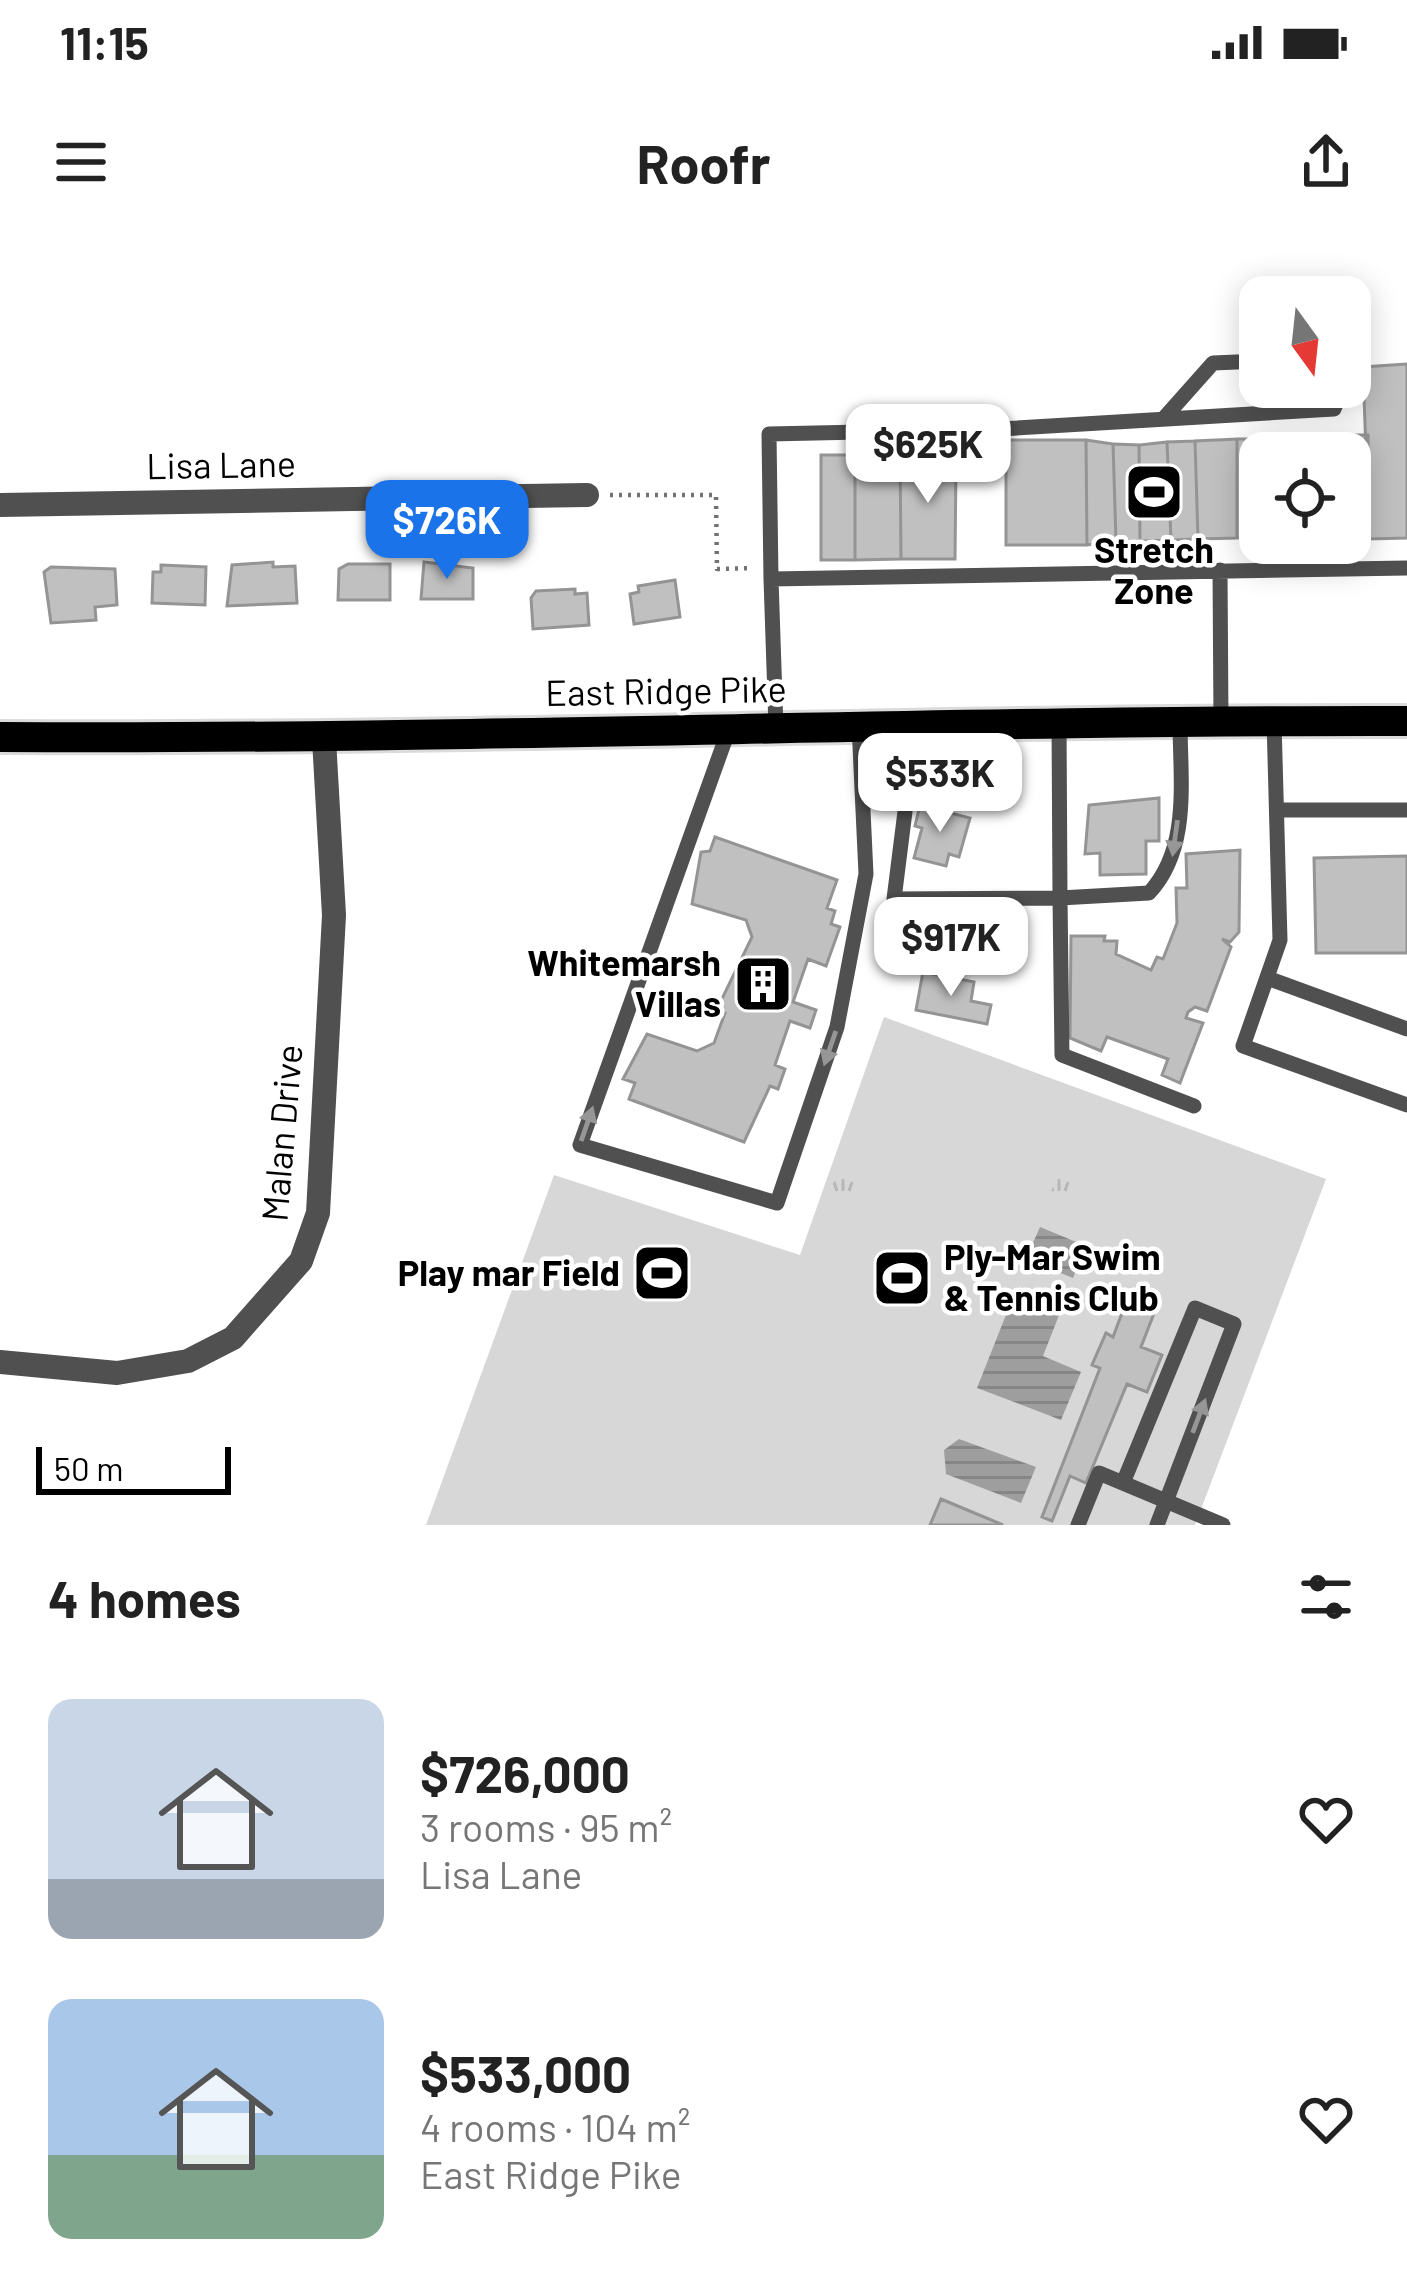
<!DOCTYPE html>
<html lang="en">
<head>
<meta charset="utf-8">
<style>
  :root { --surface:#fff; --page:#f2f2f2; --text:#222; --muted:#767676; --accent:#1a73e8 }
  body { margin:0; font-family:Barlow,sans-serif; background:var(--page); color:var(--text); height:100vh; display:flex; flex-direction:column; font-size:45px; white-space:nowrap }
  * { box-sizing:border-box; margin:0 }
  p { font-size:39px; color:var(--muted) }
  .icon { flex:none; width:66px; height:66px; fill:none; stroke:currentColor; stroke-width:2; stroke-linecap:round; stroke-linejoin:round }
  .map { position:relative; height:1285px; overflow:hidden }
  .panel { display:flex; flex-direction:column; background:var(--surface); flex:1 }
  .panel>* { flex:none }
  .needle { width:78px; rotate:165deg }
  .tools { position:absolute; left:1239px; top:36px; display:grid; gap:24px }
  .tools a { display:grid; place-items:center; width:132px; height:132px; border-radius:24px; background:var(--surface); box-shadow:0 6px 30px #0003; font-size:60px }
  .scale { position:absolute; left:36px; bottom:30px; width:195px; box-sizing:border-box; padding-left:12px; border:6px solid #000; border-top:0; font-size:33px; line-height:42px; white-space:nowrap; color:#000; -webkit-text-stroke:9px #fff; paint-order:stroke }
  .price { position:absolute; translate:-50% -102px; padding:0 27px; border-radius:24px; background:#fff; color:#222; font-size:39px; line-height:78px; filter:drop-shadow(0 3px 6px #0008) }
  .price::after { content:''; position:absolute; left:50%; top:72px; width:36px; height:27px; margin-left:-18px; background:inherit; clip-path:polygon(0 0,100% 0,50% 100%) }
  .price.selected { background:var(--accent); color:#fff }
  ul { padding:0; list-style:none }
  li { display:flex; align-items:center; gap:36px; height:300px; padding:0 48px }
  li span { display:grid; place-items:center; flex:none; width:336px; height:240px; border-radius:24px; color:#555 }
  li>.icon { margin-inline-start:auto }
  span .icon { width:144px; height:144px; fill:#fffc; stroke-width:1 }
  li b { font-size:51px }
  h2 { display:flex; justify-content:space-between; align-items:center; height:144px; padding:0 48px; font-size:51px }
  .status { display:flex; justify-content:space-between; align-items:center; height:84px; padding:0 60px; background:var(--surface); direction:ltr }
  .status svg { height:33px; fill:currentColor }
  header { display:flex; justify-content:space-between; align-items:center; height:156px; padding:0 48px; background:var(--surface); font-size:54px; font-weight:700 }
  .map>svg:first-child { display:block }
</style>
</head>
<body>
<div class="status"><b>11:15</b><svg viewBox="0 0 49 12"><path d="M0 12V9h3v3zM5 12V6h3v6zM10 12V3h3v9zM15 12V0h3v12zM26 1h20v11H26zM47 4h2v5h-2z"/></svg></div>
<header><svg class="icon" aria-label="menu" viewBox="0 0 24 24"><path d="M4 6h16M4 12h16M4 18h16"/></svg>Roofr<svg class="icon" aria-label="share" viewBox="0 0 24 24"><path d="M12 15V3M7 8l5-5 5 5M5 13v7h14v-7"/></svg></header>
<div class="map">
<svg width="1407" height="1285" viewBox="0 0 1407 1285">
  <defs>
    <pattern id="park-tufts" width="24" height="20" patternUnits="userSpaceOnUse" patternTransform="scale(3)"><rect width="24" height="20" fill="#d7d7d7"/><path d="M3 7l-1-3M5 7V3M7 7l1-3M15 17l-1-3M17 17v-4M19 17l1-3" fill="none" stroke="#b7b7b7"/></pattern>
    <pattern id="water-rules" width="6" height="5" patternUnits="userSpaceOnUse" patternTransform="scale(3)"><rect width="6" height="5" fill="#9e9e9e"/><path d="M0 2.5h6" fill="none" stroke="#868686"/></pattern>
  </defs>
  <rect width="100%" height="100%" fill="#fff"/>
  <!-- grass -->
  <path fill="#d7d7d7" d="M884,777L1326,939L1195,1285H426L554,935L800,1015Z"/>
  <!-- park -->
  <path fill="url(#park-tufts)" d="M1062,924L1090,936L1078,966L1050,954Z
    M841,925L868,936L846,986L820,974Z"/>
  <!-- water -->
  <path fill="url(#water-rules)" d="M1040,987L1086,1006L1073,1038L1026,1019Z
    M1017,1047L1063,1065L1043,1116L1081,1132L1061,1180L977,1148Z
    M959,1199L1036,1227L1021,1263L946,1234L944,1210Z"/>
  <!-- building -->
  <path fill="#c0c0c0" stroke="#949494" stroke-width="3" d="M1407,124V298L1369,299L1363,127Z
    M1337,195V213H1302V196Z
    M1337,195H1368L1369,299H1350V213H1337Z
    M1302,196V213H1272L1271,199Z
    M1237,199H1271L1272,213H1260V297L1237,298Z
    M1237,199V298L1198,299L1195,201Z
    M1006,200H1086L1087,305H1006Z
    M1086,200L1113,204L1116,301L1087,305Z
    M1195,201L1198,299L1171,300L1167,202Z
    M1167,202L1171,300L1140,301L1139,205Z
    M1113,204L1139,205L1140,301H1116Z
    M948,212V223L956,225L955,319H901L900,213Z
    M900,213L901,319L855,320V215Z
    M821,215H855V320H821Z
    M273,322V327L295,326L297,363L227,366L232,325Z
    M424,322L473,328V359H421Z
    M348,324H390V360H338L339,329Z
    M161,325L206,327L205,365L152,363L153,332H161Z
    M51,327L115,329L117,365L95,367L96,380L51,383L44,332Z
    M675,340L680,377L634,384L630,354L639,352L638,346Z
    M575,349V354L587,353L589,385L533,389L531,358L536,351Z
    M1159,558V601H1146V634L1100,635V613L1085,614L1089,565Z
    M920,565L970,578L959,617L949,614L946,626L914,618L922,588L915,586Z
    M715,597L837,640L827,668L835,671L831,684L840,687L826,726L808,719L793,762L816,770L810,788L790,781L775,825L785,829L778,849L770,846L744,902L629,859L635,843L623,839L647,794L697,811L714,803L725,773L717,769L752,697L746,680L692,664L701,612L710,611Z
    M1240,610L1239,692L1230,702L1222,699L1231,707L1207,771L1195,767L1188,772L1186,778L1203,783L1180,843L1162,835L1168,819L1107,797L1101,811L1070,798L1071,696H1105L1104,701H1117L1116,714L1151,730L1157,717L1163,719L1177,683L1176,648H1187L1186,614Z
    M1407,616V713H1316L1314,618Z
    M923,732L974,742L971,761L991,765L987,784L916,770Z
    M1131,1049L1160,1058L1141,1107L1162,1115L1147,1152L1127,1144L1086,1243L1070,1236L1052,1281L1042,1277L1100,1128L1092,1125L1106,1093L1113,1097Z
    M941,1259L1003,1285H930Z"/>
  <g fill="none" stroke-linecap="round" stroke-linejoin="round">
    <defs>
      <path id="primary" d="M0,497C469,500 938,480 1407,481"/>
    </defs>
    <!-- primary casing -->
    <use href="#primary" stroke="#dbdbdb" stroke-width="36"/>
    <!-- path -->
    <path stroke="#727272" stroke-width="4.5" stroke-dasharray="3 6" stroke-linecap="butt" d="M610,255H716L717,329L753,328"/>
    <!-- lane -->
    <path stroke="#505050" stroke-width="15" d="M1165,177L1213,123L1260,121
      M1220,330L1221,481
      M771,339L769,194L1000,189L1334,169L1343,147
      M1059,481L1060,658L1149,653C1191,608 1180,540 1180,481
      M1274,481L1280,700L1243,806L1407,865
      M916,484L894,659L1060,658L1062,815L1194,866
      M776,488L771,339L1407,328
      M729,489L580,905L777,963L837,787L866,634L859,485
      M1277,570H1407
      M1267,738L1407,789
      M1123,1243L1195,1068L1234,1084L1157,1285
      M1078,1285L1099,1233L1223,1285"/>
    <!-- street -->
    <path stroke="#505050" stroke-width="24" d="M0,265L587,255
      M0,1122L117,1133L188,1121L233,1098L301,1021L318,973L334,675L324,499"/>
    <!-- primary -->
    <use href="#primary" stroke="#000" stroke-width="30"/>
  </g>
  <!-- one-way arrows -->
  <defs><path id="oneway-solid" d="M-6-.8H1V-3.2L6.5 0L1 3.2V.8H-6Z" transform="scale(3)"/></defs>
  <g fill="#969696">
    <use href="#oneway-solid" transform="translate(1175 598) rotate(98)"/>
    <use href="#oneway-solid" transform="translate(830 808) rotate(109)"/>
    <use href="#oneway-solid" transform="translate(587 884) rotate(-71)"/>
    <use href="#oneway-solid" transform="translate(1199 1176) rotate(-69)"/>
  </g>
  <!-- icons -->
  <defs>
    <symbol id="stadium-square" viewBox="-11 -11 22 22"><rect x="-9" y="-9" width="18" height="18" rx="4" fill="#000" stroke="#fff"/><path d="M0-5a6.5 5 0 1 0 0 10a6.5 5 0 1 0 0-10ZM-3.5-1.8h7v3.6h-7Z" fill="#fff"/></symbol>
    <symbol id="building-square" viewBox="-11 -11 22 22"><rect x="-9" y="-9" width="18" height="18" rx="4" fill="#000" stroke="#fff"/><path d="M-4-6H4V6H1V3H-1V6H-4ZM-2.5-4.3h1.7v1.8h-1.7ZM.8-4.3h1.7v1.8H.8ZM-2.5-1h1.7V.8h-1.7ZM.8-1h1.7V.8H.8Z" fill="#fff"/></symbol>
  </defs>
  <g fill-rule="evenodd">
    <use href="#stadium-square" x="1121" y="219" width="66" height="66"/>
    <use href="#building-square" x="730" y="711" width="66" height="66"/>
    <use href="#stadium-square" x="629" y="1000" width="66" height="66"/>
    <use href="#stadium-square" x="869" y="1005" width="66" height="66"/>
  </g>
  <g text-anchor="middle" stroke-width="9" stroke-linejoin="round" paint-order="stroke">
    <!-- street labels -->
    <g font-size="36" fill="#000" stroke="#fff">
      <text transform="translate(221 225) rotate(-1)" y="13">Lisa Lane</text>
      <text transform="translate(666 451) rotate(-1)" y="13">East Ridge Pike</text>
      <text transform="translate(282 893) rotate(-85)" y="13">Malan Drive</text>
    </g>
    <!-- poi labels -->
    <g font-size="36" font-weight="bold" fill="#000" stroke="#fff" text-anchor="end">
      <text x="1154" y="323" text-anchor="middle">Stretch<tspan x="1154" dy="41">Zone</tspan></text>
      <text x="721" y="736">Whitemarsh<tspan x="721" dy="41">Villas</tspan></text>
      <text x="944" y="1030" text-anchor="start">Ply-Mar Swim<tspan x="944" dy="41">&amp; Tennis Club</tspan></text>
      <text x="620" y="1046">Play mar Field</text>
    </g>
  </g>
</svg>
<div class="tools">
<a><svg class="needle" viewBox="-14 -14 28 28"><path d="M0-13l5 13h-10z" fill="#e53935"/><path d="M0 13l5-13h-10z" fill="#767676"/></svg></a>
<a><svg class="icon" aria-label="locate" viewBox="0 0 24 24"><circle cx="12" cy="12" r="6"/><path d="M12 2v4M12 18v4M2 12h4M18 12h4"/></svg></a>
</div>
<div class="scale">50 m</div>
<b class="price" style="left:928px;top:266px">$625K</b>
<b class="price selected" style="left:447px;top:342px">$726K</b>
<b class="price" style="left:940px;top:595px">$533K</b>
<b class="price" style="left:951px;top:759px">$917K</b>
</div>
<section class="panel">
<h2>4 homes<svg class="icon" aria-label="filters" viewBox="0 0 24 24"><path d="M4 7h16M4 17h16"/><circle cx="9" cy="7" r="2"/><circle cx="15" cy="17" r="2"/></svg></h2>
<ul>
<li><span style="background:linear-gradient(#c9d6e8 75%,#9aa5b1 0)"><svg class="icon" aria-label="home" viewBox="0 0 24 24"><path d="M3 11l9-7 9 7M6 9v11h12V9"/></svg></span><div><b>$726,000</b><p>3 rooms · 95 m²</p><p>Lisa Lane</p></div><svg class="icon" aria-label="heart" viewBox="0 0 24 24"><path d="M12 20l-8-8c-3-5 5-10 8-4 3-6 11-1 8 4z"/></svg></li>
<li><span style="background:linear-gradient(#a9c7e8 65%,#7fa58c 0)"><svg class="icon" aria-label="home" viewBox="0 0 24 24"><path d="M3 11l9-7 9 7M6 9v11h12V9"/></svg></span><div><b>$533,000</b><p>4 rooms · 104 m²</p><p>East Ridge Pike</p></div><svg class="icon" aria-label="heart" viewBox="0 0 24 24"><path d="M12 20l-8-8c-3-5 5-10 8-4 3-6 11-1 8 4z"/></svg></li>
</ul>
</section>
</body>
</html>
